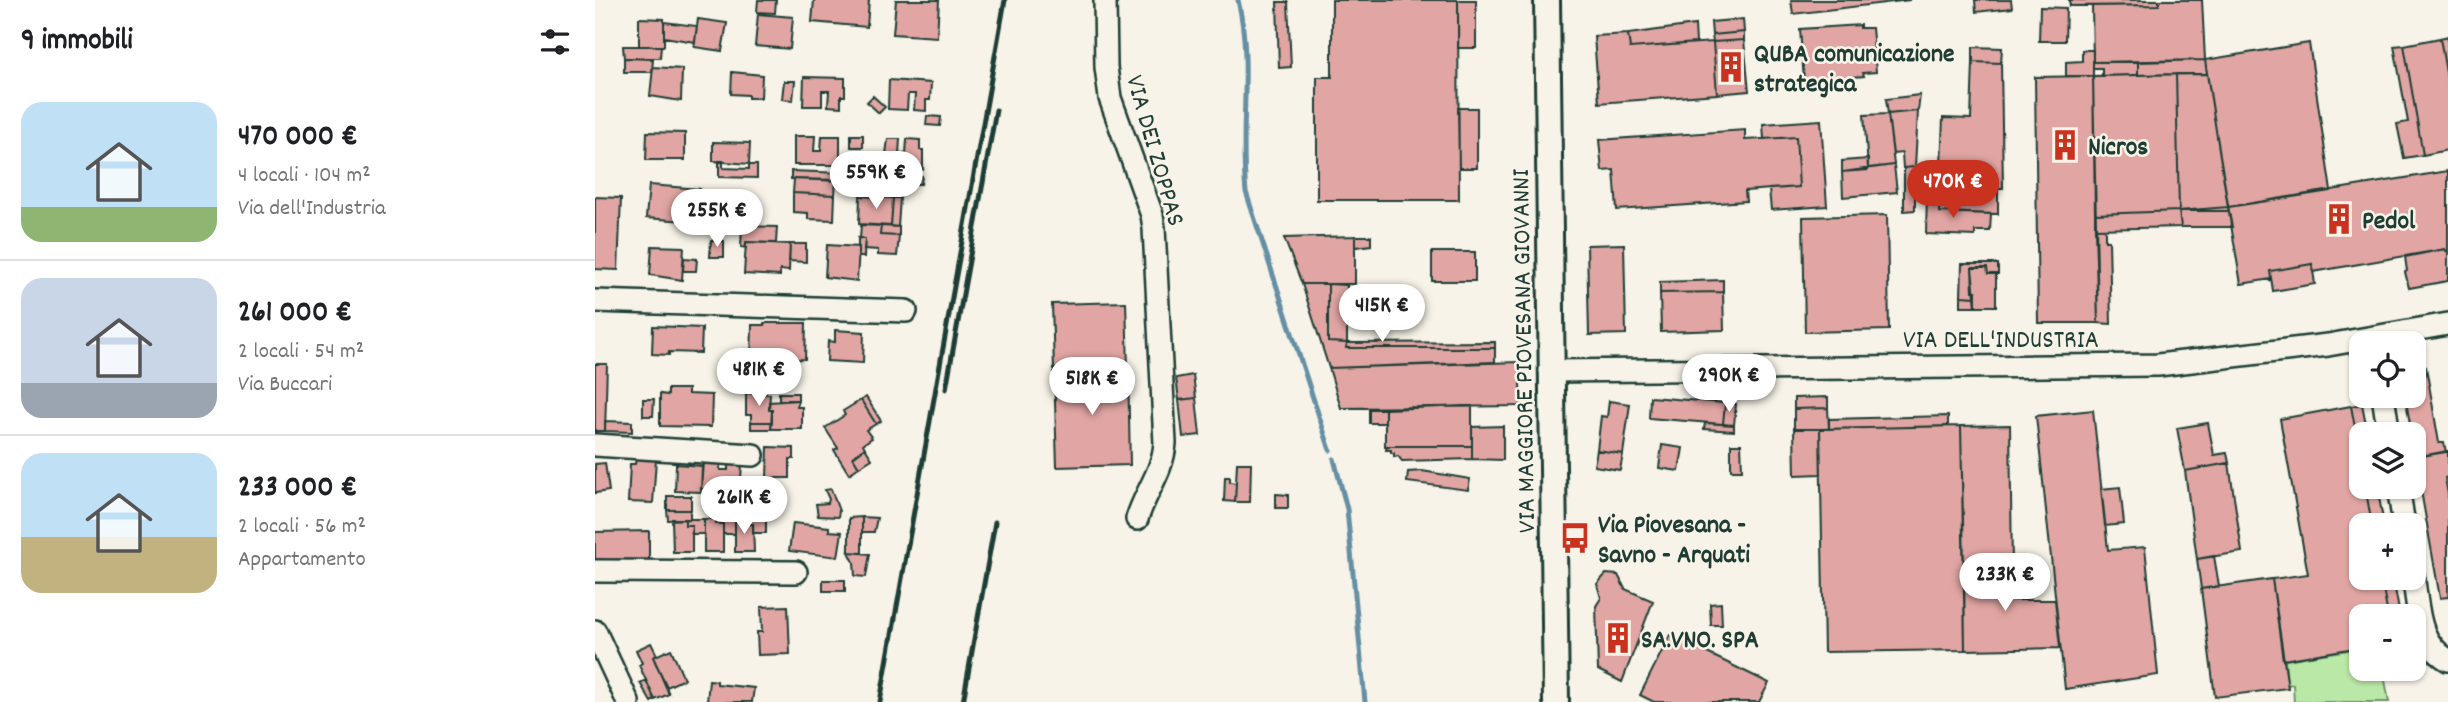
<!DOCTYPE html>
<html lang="it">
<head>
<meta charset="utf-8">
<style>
  :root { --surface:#fff; --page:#f2f2f2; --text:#202124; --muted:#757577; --line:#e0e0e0; --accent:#c8321e }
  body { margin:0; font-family:Dekko,sans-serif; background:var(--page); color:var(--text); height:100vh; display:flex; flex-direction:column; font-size:26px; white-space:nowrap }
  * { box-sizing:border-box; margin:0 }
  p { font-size:23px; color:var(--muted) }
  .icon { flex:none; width:38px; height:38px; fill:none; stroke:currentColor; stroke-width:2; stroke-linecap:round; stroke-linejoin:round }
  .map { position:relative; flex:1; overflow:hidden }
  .side { display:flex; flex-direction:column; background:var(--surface); width:595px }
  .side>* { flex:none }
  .controls { position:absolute; left:1754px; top:331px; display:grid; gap:14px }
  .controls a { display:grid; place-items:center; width:77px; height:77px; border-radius:14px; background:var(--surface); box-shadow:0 2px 5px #0004; font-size:35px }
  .price { position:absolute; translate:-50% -60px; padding:0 16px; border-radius:24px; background:#fff; color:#222; font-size:23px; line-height:46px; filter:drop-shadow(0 2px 4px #0008) }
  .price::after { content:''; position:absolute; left:50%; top:42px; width:21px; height:16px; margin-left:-10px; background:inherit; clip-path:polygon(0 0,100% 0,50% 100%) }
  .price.selected { background:var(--accent); color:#fff }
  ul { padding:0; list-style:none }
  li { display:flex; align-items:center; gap:21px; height:175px; padding:0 21px }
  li+li { border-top:2px solid var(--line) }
  li span { display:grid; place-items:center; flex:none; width:196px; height:140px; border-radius:21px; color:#555 }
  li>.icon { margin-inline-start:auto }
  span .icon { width:84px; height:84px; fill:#fffc; stroke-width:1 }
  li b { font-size:30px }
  h2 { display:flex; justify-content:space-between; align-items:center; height:84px; padding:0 21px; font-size:30px }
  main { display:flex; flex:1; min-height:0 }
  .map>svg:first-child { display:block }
</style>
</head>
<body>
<main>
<section class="side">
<h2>9 immobili<svg class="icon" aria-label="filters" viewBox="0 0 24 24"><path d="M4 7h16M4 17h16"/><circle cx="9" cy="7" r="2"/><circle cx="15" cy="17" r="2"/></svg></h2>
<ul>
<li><span style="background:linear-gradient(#bfe0f5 75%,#8fb573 0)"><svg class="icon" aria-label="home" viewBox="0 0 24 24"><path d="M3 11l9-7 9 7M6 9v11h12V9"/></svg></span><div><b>470 000 €</b><p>4 locali · 104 m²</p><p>Via dell'Industria</p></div></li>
<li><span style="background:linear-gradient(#c9d6e8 75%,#9aa5b1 0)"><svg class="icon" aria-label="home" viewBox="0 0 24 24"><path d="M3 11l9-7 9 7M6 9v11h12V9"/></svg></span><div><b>261 000 €</b><p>2 locali · 54 m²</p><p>Via Buccari</p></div></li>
<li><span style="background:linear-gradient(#bfe0f5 60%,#c2b280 0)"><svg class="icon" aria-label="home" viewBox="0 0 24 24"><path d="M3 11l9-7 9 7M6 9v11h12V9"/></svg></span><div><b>233 000 €</b><p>2 locali · 56 m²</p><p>Appartamento</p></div></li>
</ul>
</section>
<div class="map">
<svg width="1853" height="702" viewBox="0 0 1853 702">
  <rect width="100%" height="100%" fill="#f7f3e8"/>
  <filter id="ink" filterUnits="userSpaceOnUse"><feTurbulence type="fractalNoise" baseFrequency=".0143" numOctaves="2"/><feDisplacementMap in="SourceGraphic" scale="14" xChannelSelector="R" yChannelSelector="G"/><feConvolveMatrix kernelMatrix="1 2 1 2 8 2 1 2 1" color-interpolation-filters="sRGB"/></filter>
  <g filter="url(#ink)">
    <!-- green -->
    <path fill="#bae8a6" stroke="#6c926d" stroke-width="2" d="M1766,648V668L1788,669L1794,702H1699L1698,684L1692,685L1690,660Z"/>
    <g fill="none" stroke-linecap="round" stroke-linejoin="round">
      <!-- stream -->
      <path stroke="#658fa4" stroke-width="5" d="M643,0C658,62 644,129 651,192L735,450
        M739,459L752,509L770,702"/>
    </g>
    <!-- building -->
    <path fill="#e1a6a3" stroke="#1f3d34" stroke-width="2" d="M163,0H181L180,13L162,12Z
      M219,0H274L272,27L217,22Z
      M301,0H344L342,37L298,34Z
      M737,0H863L864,200H722V77H737Z
      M863,0H881V48H863Z
      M1196,0H1315L1198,14Z
      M1380,0H1416L1417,8L1381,12Z
      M1474,0H1564V5L1475,6Z
      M1564,0H1607L1610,60L1498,62L1497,6L1564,5Z
      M682,2H693L696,67L684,68Z
      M1445,7L1471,8L1470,41H1444Z
      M163,14L198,17L195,49L160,46Z
      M44,18L69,19V46H44Z
      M103,19L132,23L127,51L99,47Z
      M1148,19L1149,32L1117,35L1116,22Z
      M69,22L102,26L100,42L69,37Z
      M1100,25L1101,43L1035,48L1033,34Z
      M1265,25V28H1277L1281,72L1268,73L1269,76L1209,81L1205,29Z
      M1149,32V40L1118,42L1117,35Z
      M1033,34L1035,48L1118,42L1122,94L1004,103L999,36Z
      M1853,36V84L1845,38Z
      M1845,38L1853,84V150L1828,155L1809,45Z
      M1149,40L1154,91L1122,94L1118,42Z
      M1714,43L1736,191L1633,207L1610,60Z
      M1809,45L1828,155L1809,158L1802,124L1813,122L1799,46Z
      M28,46H66L65,58H29Z
      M1378,47L1407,48L1406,63L1378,62Z
      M1487,50H1498V76H1471V62L1487,61Z
      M29,58L58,59L57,72H29Z
      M1610,60L1612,74L1543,75V62Z
      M1378,62L1406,63L1408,188H1403V214L1344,212L1348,118L1376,119Z
      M1498,62H1543V75L1507,76V68H1498Z
      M58,67L87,69L86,101L55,96Z
      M137,72L167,75L166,98H153V95L136,94Z
      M1581,74L1584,211L1500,214L1498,76Z
      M1581,74H1612L1634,211H1584Z
      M1498,76L1503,323H1443L1440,77Z
      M209,77L250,78V96H246V107L233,106L234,91H227V106H208Z
      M294,80L336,83L335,100H331V111L319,110L320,94H313L312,110L293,109Z
      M189,81H200L198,100L187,99Z
      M1325,95L1323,111L1293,114L1291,99Z
      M278,96L290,107L284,113L272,102Z
      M863,108H882V168H864Z
      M1323,111L1320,167L1308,168L1307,153L1298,154L1293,114Z
      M1293,114L1299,165L1273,168L1269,115Z
      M332,116L346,117L345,126L331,125Z
      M1226,120L1232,206L1176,210L1174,189L1204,187L1201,137L1169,139L1168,124Z
      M1150,130V140L1201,137L1204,187L1150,191L1151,201L1022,210L1019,170L1007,171L1004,140Z
      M52,132L90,133V160H51Z
      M256,135H268V147H256Z
      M199,136H220L219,151H226L227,136H245V165H199Z
      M293,139H305L304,154H311L312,139L325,140V150H328V170L289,169Z
      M118,142L155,143L154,164L118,161Z
      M1273,159V170L1247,172V161Z
      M124,161H128V168L154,169V165H162V178L124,177Z
      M1299,165L1302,192L1248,197L1247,172Z
      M1320,167V210L1309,211V168Z
      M196,171L248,173V181L196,179Z
      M268,171L327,176L326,184L268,181Z
      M1853,171V251H1851L1850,249L1718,272L1717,264L1675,271L1676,279L1646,284L1633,207Z
      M199,179L241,180L240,195L198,193Z
      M267,181L307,183L305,198L265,196Z
      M54,185L105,189L103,222L51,218Z
      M198,193L240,195L239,220L213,219V213L198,212Z
      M1332,193H1345L1344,212L1396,214L1395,231H1380V236L1331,234Z
      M265,196L298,198L296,226L264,224Z
      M0,197L26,198L23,270L0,269Z
      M298,198H305L303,227L296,226Z
      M1633,207L1637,227H1586L1584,211Z
      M1584,211L1586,227L1500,229V214Z
      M1292,215L1294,330L1210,332L1208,217Z
      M266,225L286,226L285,235L304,236L302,256L283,255V250L269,249L270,239L265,238Z
      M147,226L182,227L181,243L151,242V248L146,247Z
      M286,226L304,227V236L285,235Z
      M1500,229H1510V241H1514L1516,324L1503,323Z
      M760,236V284H707L689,238Z
      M760,236H776V245L760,247Z
      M263,238L270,239L269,257H263Z
      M116,240L129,241V257H115Z
      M151,242L195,244L194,271L185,270V276L149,274Z
      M195,244H211V262L194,261Z
      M1029,244L1031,334L994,335L992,245Z
      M232,245L264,247L262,281L230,277Z
      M57,246L89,247L87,280L55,275Z
      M1850,249L1851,251H1853V281L1814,288L1810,272L1812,271L1810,257Z
      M837,252H880V281H837Z
      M89,258L102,259L101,271H88Z
      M1367,264H1403V274H1393L1392,268H1377L1378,291H1381V297L1366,296Z
      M1717,264L1720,284L1678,291L1675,271Z
      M1377,268H1392L1393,274H1401V306H1381Z
      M1128,280V292L1065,293V282Z
      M707,284H733V342L752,343L751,348H900V362L734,368Z
      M733,284L752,285V343L733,342Z
      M1128,292L1129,330L1066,332L1065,293Z
      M1366,296L1381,297V306H1366Z
      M531,302L533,368L459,369L457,304Z
      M169,323H211L210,359L156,361L157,325H169Z
      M58,326L107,328L106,353L74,352V355L57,354Z
      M240,330L269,332L268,363L232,361L233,341L240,342Z
      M900,342V348H751L752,343Z
      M924,362L926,406L746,408L734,368Z
      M0,364H12L10,431H0Z
      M1831,367L1844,443H1849L1851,452L1821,457L1810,396H1818V370Z
      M533,368L535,465L462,467L459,369Z
      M598,375L601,398L584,400L581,378Z
      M73,389H93V394L117,395L116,427L65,426V394L73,395Z
      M151,393L175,394L174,410H177V422H156V415H151Z
      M184,393H203V400H184Z
      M271,397L286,421L281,424L266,400Z
      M1055,397L1130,403L1128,424L1054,418Z
      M1233,397V408L1199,409V398Z
      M601,398L605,435L588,437L584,400Z
      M48,399H59L58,416H48Z
      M203,400L202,407H207V429H176L177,410H174V402Z
      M266,400L281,424L271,430L277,438L268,444L270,448L258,457L264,467L254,474L239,450L243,448L230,428L250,415L248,411Z
      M1014,401L1035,404L1028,454L1002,450L1006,416L1012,417Z
      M1130,403L1141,404L1139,425L1128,424Z
      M1767,404L1773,434H1766V460L1756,406Z
      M877,406V446H790V409Z
      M1756,406L1766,460V486H1770L1777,525H1766V578H1786L1793,616H1766V647L1688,660L1677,579L1713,574L1685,419Z
      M1233,408L1234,429H1199V409Z
      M774,409H790V423H774Z
      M1498,410L1513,550L1550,547L1563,675L1470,689L1441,416Z
      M1353,416V426L1234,429V419Z
      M10,421L37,422V432L10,431Z
      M156,422H177L176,429H156Z
      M1110,423L1139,425V431L1109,429Z
      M1613,423L1619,455L1632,453L1634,463L1590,471L1582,428Z
      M1415,425L1417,565L1369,566L1366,426Z
      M908,426V460L877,459V427Z
      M1366,426L1370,650L1229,652L1225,429Z
      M1199,429H1225L1226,474L1200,475Z
      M1136,444H1146L1147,470H1136Z
      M1067,445L1088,448L1084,471L1064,468Z
      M792,446H877V459L807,461L803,456L799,457V453H796V450H791Z
      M173,447L199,448V459H195V478H172Z
      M270,448L277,459L264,467L258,457Z
      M1002,450L1028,454L1025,470L999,466Z
      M1853,451V477L1850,478L1853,494V597L1845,598L1820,457Z
      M41,458L61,459L58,503L33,502L35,464H40Z
      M108,462L125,463V470H133V463L147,464L145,493L106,489Z
      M10,463L14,491L0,493V464Z
      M642,463H656L655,502H640Z
      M1634,463L1647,552L1602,559L1590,471Z
      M81,464L107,466L106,492L80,491Z
      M827,471L875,479L873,490L812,482L813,472Z
      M630,477H635V482L641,483L640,502L629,501Z
      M1770,486H1782L1789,525H1777Z
      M1525,487L1529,524L1510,526L1506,489Z
      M236,489L244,511L243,517L223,516L221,504L233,503L234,499L230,490Z
      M681,494L693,495V508H681Z
      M72,496H96V510H72Z
      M72,510H95V519L73,520Z
      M267,517V553L254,552V518Z
      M267,517L282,518L279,532H267Z
      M140,518H151L152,524H158L159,552H140Z
      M140,518V534H128V524H121V519Z
      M151,518H171V533H158V524H152Z
      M77,519H90V525H97V552H78Z
      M90,519H109V534H96L97,525H90Z
      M109,519H121V524H128V552H109Z
      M198,523L234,527V531L247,532L243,557L194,551Z
      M54,531V560H0V532Z
      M254,552L275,554L271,577L260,576L259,562Z
      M1619,556L1624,586L1606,589L1602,559Z
      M1417,565L1418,600H1460L1465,648L1370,650L1369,566Z
      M1011,574L1023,575L1030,589L1058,601L1027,682L1003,670L1001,606L1006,598L1002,584Z
      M1786,578H1798L1805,616H1793Z
      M1677,579L1693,688L1620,697L1606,589Z
      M228,580H250V591H228Z
      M1126,603L1127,625H1116L1115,604Z
      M193,606L195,654L163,655L162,632H167L166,607Z
      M1075,635L1174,683L1164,702H1059L1045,695Z
      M56,643L62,655L58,657L74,694L60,700L44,665L47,663L41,650Z
      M76,649L89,679L72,687L58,657Z
      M51,680L60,700L56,702L45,683Z
      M114,680L122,681V684L159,688L157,702H112Z"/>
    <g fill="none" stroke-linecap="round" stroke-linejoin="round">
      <defs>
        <path id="minor" d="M510,0L511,67L515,98L557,215L559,228L570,443C568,472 550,492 542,519
          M0,301L311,311
          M955,371L1563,365L1733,345L1853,324
          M1788,396L1794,434
          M0,445L158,455
          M1803,486L1809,525
          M0,571L201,572
          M1818,575C1824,608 1821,641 1853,660
          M0,631L33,702"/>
        <path id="tertiary" d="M952,0L961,702"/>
      </defs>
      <!-- minor casing -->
      <use href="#minor" stroke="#1f3d34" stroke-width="26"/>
      <!-- tertiary casing -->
      <use href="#tertiary" stroke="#1f3d34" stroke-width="30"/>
      <!-- minor -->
      <use href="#minor" stroke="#f7f3e8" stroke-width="21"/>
      <!-- tertiary -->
      <use href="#tertiary" stroke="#f7f3e8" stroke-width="24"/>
      <!-- rail -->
      <path stroke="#1f3d34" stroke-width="5" d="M351,389L401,110
        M285,702L410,0
        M368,702L400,522"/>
    </g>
  </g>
  <!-- icons -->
  <defs>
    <symbol id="building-bare" viewBox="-9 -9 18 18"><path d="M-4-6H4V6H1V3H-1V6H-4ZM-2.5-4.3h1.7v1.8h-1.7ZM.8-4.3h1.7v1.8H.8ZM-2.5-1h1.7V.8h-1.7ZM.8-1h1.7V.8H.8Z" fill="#c8321e" stroke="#f7f3e8" stroke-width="2.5" paint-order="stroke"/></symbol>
    <symbol id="bus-bare" viewBox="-9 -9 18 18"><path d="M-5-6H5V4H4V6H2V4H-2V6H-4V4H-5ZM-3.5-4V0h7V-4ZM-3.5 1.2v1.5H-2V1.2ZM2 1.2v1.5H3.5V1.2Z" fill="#c8321e" stroke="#f7f3e8" stroke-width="2.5" paint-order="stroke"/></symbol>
  </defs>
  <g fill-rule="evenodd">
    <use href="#building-bare" x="1114" y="45" width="44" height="44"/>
    <use href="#building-bare" x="1448" y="123" width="44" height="44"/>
    <use href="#building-bare" x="1722" y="197" width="44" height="44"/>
    <use href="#bus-bare" x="958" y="516" width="44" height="44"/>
    <use href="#building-bare" x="1001" y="616" width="44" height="44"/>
  </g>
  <g text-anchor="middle" stroke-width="5" stroke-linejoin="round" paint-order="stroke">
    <!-- poi labels -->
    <g font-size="26" font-weight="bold" fill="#1f3d34" stroke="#f7f3e8" text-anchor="start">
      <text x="1159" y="61">QUBA comunicazione<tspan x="1159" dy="30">strategica</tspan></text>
      <text x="1493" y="154">Nicros</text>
      <text x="1767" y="228">Pedol</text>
      <text x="1003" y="532">Via Piovesana -<tspan x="1003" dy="30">Savno - Arquati</tspan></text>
      <text x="1046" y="647">SA.VNO. SPA</text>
    </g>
    <!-- street labels -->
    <g font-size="26" fill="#1f3d34" stroke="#f7f3e8">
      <text transform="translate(562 150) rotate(74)" y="9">VIA DEI ZOPPAS</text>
      <text x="1406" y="347">VIA DELL'INDUSTRIA</text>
      <text transform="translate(927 351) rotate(-91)" y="9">VIA MAGGIORE PIOVESANA GIOVANNI</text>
    </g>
  </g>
</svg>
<div class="controls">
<a><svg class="icon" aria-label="locate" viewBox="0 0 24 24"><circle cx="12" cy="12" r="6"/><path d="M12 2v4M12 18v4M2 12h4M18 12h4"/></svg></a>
<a><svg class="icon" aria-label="layers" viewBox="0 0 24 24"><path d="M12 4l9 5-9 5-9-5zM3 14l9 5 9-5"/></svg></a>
<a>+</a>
<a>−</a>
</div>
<b class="price" style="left:281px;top:211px">559K €</b>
<b class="price selected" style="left:1358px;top:220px">470K €</b>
<b class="price" style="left:122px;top:249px">255K €</b>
<b class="price" style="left:787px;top:344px">415K €</b>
<b class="price" style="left:164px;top:408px">481K €</b>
<b class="price" style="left:1134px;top:414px">290K €</b>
<b class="price" style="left:497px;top:417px">518K €</b>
<b class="price" style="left:149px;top:536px">261K €</b>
<b class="price" style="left:1410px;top:613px">233K €</b>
</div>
</main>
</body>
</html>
